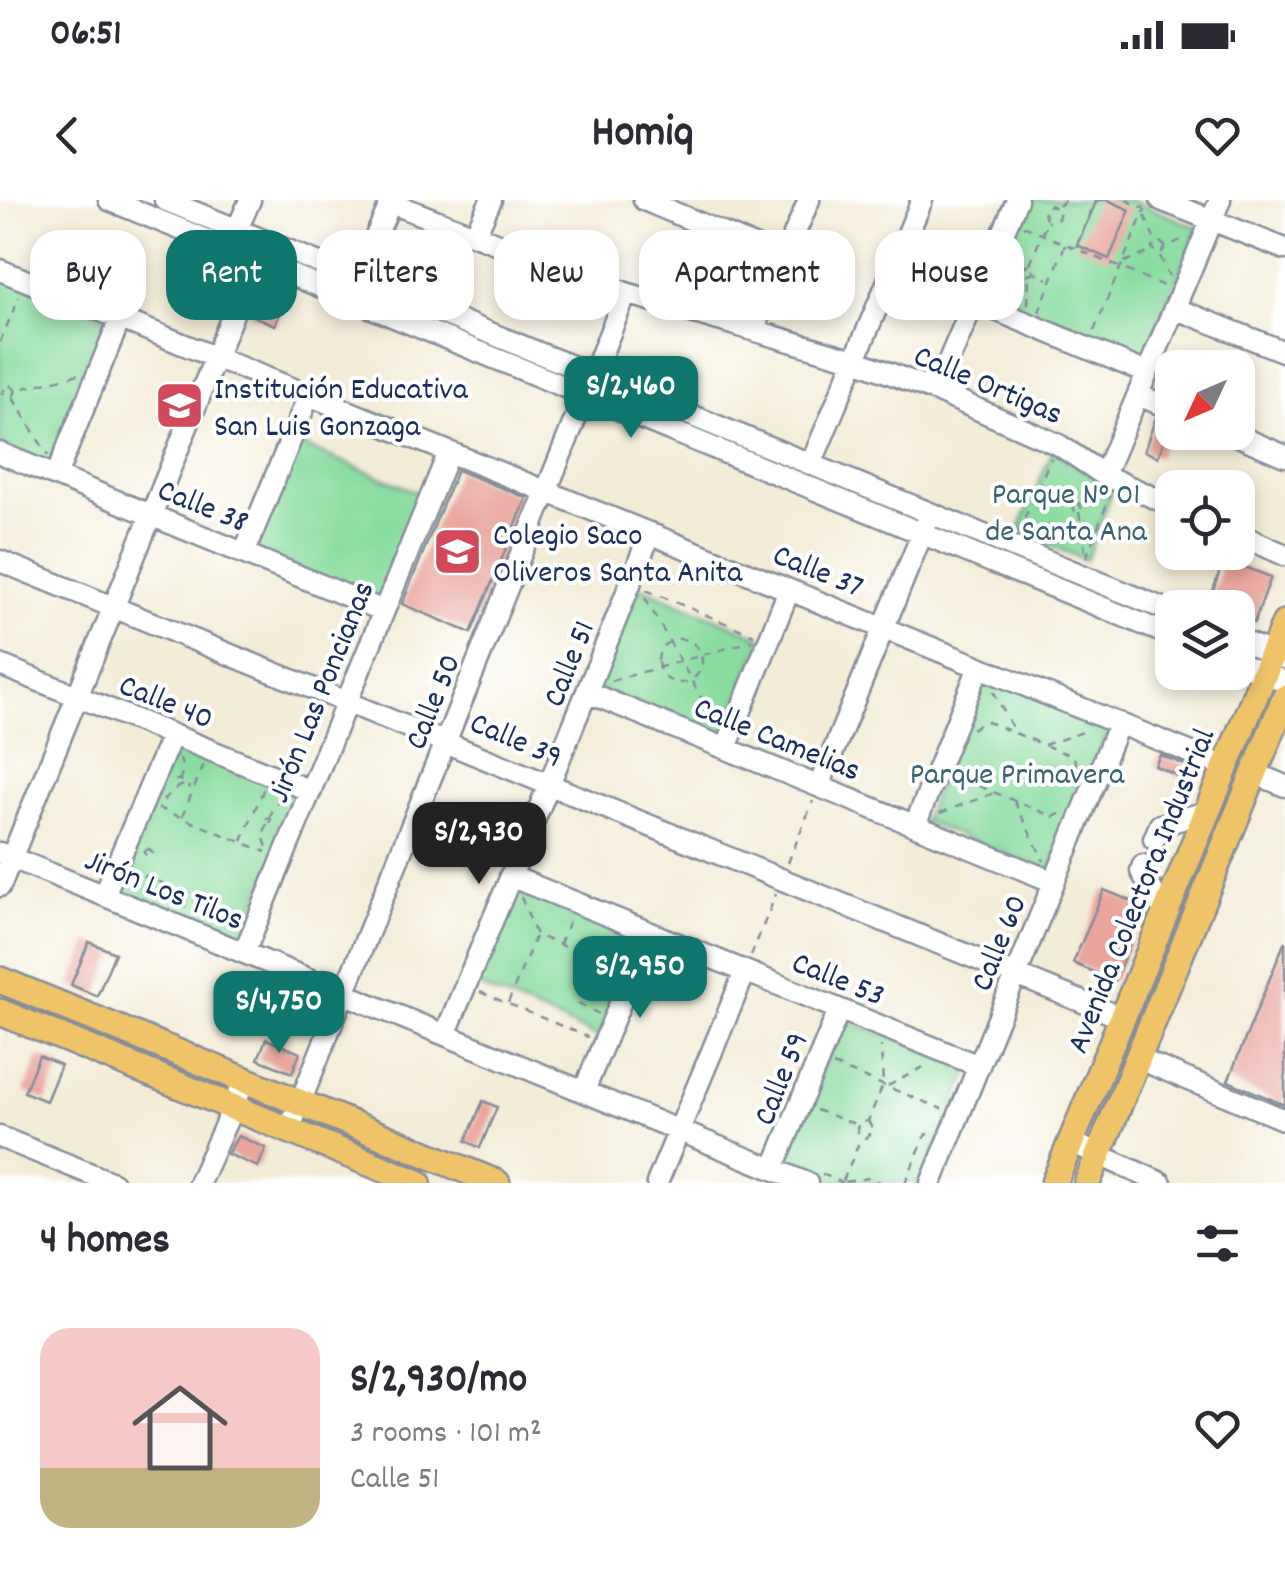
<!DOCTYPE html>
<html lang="en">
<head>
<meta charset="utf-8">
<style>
  :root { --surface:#fff; --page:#f2f2f3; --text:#2b2b33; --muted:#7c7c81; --accent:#0f766e }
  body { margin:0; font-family:Dekko,sans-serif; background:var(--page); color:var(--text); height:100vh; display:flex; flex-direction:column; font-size:38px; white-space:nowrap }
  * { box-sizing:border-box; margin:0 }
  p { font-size:32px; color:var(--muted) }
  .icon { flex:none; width:55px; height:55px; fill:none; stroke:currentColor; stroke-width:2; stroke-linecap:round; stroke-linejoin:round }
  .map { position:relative; height:983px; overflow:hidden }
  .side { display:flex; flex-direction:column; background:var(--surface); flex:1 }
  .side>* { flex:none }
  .guide { position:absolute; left:30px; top:30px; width:1225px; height:90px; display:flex; gap:20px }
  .needle { width:65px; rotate:226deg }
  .controls { position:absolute; left:1155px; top:150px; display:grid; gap:20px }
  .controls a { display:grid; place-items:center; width:100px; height:100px; border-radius:20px; background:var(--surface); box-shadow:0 5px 15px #0003; font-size:50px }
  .price { position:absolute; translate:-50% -85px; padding:0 22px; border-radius:20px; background:var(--accent); color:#fff; font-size:32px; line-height:65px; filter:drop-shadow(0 2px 5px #0008) }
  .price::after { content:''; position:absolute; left:50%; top:60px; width:30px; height:22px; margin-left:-15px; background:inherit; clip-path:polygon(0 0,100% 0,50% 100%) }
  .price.on { background:#222; color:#fff }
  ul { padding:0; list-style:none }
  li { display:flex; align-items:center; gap:30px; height:250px; padding:0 40px }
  li span { display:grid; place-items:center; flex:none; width:280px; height:200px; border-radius:30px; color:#555 }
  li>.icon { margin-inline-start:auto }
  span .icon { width:120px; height:120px; fill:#fffc; stroke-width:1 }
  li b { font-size:42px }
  h2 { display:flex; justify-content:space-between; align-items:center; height:120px; padding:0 40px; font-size:42px }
  .pill { padding:0 35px; border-radius:30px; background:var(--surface); box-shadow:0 5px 15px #0003; font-size:35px; line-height:90px }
  .pill.on { background:var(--accent); color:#fff }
  .status { display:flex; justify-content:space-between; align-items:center; height:70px; padding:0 50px; background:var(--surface); direction:ltr }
  .status svg { height:28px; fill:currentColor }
  header { display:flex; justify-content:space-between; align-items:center; height:130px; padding:0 40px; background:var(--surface); font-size:45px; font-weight:800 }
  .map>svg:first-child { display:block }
</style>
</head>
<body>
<div class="status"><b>06:51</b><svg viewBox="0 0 49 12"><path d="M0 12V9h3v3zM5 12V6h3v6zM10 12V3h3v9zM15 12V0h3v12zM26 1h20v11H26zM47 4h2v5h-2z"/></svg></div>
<header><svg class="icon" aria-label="back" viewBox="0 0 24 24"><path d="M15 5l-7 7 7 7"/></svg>Homiq<svg class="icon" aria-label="heart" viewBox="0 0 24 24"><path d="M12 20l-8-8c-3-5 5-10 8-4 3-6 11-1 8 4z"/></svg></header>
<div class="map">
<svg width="1285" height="983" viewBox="0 0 1285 983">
  <rect width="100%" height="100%" fill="#fff"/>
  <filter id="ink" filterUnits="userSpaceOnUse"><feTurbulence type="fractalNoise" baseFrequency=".01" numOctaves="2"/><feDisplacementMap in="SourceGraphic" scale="20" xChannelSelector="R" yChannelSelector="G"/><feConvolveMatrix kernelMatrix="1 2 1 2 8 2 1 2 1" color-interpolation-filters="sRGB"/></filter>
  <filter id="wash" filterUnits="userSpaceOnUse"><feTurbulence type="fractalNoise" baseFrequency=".0048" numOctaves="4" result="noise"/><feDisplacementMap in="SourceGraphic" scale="40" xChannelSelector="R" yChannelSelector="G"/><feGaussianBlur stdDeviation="2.25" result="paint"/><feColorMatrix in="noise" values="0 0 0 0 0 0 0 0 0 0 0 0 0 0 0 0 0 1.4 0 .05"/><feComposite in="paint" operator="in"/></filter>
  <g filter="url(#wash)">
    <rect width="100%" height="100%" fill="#f3ecd7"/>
    <!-- green -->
    <path fill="#88dc9e" stroke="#52867e" stroke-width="2.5" d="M1025,0H1130L1199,28L1142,162L985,98Z
      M0,74L112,120L52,267L0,245Z
      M291,241L427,296L383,407L247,349Z
      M1053,250L1113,289L1086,360L1018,332Z
      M638,386L763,438L722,541L595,488Z
      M983,473L1111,525L1050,672L923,621Z
      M1267,485L1279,489L1099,932L1088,928Z
      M175,545L301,596L239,743L113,693Z
      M512,683L643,735L601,838L473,784Z
      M843,818L970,868L922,983H824L783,966Z"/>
    <g id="blocks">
      <!-- building -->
      <path fill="#e9a59c" d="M1097,0H1108L1130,10L1109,59L1077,45Z
        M213,58L237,68L222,103L200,94Z
        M263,78L290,89L275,125L248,114Z
        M1156,217L1171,222L1158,257L1144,251Z
        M457,270L527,298L471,433L402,404Z
        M1224,359L1271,377L1254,423L1238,417V408H1207Z
        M1160,555L1200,571L1195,583L1155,566Z
        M1104,690L1146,707L1114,781L1073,763Z
        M1285,741V905L1228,881Z
        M89,742L115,753L97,796L71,785Z
        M266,839L300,853L292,873L258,859Z
        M39,856L61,865L46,901L24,892Z
        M483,901L497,907L480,948L466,941Z
        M238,936L266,948L258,967L227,954Z"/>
    </g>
  </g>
  <g filter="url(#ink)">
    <use href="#blocks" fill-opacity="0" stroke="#878e9a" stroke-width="2.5"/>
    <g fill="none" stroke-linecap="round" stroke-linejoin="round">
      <defs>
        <path id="minor" d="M109,0L1172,436
          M165,0L1172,412
          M644,0L782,58
          M1161,0L1285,49
          M391,3L626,93L855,160L936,191L1059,245L1104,275L1172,306
          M237,30L250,0
          M475,35L491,0
          M0,70L1226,567
          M357,79L392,0
          M974,101L1147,173
          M1174,108L1285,152
          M753,130L809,0
          M936,191L1017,0
          M1138,195L1172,209
          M1229,232L1285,256
          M0,253L384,411
          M811,264L922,0
          M1104,275L1220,0
          M56,276L120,119
          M1238,334L1285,355
          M244,353L309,195
          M0,361L1122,818
          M1238,439L1285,459
          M1238,463L1285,482
          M0,465L311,591
          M589,493L1054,682
          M726,548L789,390
          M1254,573L1285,586
          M819,586L926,324
          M915,625L979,467
          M1154,639L1160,625L1207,612
          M0,653L807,983
          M1143,665L1141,671L1165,713
          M510,676L979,866
          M0,686L255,60
          M104,695L172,535
          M244,753L449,252
          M445,835C514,668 585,502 650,333
          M1139,859L1285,920
          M584,891L649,733
          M289,930L626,93
          M0,937L113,983
          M1071,942L1161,983
          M773,969L839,810
          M199,983L245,880
          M657,983L745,772
          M931,983L1119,523"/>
        <path id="major" d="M0,780L497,983
          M0,812L418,983
          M1054,983L1285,423
          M1087,983L1285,498"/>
      </defs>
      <!-- minor casing -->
      <use href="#minor" stroke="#878e9a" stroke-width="25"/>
      <!-- major casing -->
      <use href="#major" stroke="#878e9a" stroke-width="30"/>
      <!-- path -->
      <path stroke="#878e9a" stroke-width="2.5" stroke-dasharray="8 8" stroke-linecap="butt" d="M1126,0L1144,8
        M1059,6L1065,0
        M1145,16L1155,41
        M1023,26L1168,88
        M1076,47L1095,0
        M1166,47L1159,41L1152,48L1160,55L1166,47L1185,38
        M1160,56L1169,76
        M1124,62L1153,51
        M1030,64L1047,22L1043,10L1050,5L1060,11L1058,19L1047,22
        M1034,72L1026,75L1022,67L1030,64L1034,72L1048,79
        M997,95L1022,74
        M1028,104L1029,77
        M1039,112L1065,45
        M1094,131L1145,9
        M0,142L19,97
        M16,190L8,184L2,193L13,197L16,190L79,174
        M13,198L48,256
        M1078,302L1082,309L1075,312L1073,305Z
        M1081,304L1102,294
        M1079,312L1086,357
        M1018,333L1051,258
        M1086,358L1110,296
        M646,390L754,435
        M645,398L717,526
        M658 461a22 22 0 1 1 44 0a22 22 0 1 1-44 0Z
        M611,481L752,441
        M993,491L1015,533
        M972,529L985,521L1074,557L1079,578
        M1044,545L1089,530
        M180,558L183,570L180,579
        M955,569L957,577L1054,617L1066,610
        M183,585L177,588L174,581L180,579L183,585L191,588
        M163,600L176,589
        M1014,601L1044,661
        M158,608L266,652
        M940,613L994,593
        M182,617L204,564
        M267,618L271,619L269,624L265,621Z
        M269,618L276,604L283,600
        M267,624L263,635L268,651
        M242,641L264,588
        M148,648L153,653L149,657L144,653Z
        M788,663L813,601
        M129,684L146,676L164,684
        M521,697L536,735L592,758L623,741
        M184,708L189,692
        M560,744L570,718
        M751,756L776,694
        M591,759L576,802L599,814
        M480,792L588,837
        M508,803L535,737
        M833,865L942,909
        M888,886L929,864
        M816,910L855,924
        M868,921L874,931L865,938L859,935L857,928L860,922L868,921L883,885L881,846
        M822,974L843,983
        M843,981L861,938
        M845,982L869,978L882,983
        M905,983L926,934L930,935"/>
      <!-- minor -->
      <use href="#minor" stroke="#fff" stroke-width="20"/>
      <!-- major -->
      <use href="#major" stroke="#efc469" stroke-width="25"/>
    </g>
  </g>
  <!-- icons -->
  <defs>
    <symbol id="school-square" viewBox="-11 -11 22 22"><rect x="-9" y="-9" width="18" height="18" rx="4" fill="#d1495b" stroke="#fff"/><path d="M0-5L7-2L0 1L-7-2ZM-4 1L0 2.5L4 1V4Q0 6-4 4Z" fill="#fff"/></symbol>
  </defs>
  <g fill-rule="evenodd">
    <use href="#school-square" x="152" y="178" width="55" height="55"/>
    <use href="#school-square" x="430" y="324" width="55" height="55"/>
  </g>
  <g text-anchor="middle" stroke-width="8" stroke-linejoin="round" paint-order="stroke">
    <!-- street labels -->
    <g font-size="32" fill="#1b2f5e" stroke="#fff">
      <text transform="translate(989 183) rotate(23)" y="11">Calle Ortigas</text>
      <text transform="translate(204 304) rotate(22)" y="11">Calle 38</text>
      <text transform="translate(819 369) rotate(22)" y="11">Calle 37</text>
      <text transform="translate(567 463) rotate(-68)" y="11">Calle 51</text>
      <text transform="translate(319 491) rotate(-68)" y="11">Jirón Las Poncianas</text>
      <text transform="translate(167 500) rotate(22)" y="11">Calle 40</text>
      <text transform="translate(431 501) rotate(-68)" y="11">Calle 50</text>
      <text transform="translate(778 537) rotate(22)" y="11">Calle Camelias</text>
      <text transform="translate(517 538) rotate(23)" y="11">Calle 39</text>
      <text transform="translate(165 688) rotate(22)" y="11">Jirón Los Tilos</text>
      <text transform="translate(1139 690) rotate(-68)" y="11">Avenida Colectora Industrial</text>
      <text transform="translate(997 742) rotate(-68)" y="11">Calle 60</text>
      <text transform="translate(839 777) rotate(22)" y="11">Calle 53</text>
      <text transform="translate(779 878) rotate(-68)" y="11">Calle 59</text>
    </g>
    <!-- poi labels -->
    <g font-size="32" fill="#1b2f5e" stroke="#fff" text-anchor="start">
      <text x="214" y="198">Institución Educativa<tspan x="214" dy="37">San Luis Gonzaga</tspan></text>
      <text x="493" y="344">Colegio Saco<tspan x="493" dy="37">Oliveros Santa Anita</tspan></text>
    </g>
    <!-- park labels -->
    <g font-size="32" fill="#3c6371" stroke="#fff">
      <text x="1066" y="303">Parque N° 01<tspan x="1066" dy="37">de Santa Ana</tspan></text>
      <text x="1017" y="583">Parque Primavera</text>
    </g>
  </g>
</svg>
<div class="controls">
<a><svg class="needle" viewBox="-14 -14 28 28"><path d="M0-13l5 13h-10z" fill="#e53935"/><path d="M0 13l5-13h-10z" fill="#7c7c81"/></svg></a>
<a><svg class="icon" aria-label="locate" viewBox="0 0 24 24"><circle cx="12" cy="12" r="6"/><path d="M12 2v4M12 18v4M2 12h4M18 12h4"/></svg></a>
<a><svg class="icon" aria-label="layers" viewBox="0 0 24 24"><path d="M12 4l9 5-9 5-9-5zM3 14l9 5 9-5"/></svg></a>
</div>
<b class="price" style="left:631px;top:241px">S/2,460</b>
<b class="price on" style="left:479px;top:687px">S/2,930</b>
<b class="price" style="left:640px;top:821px">S/2,950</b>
<b class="price" style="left:279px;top:856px">S/4,750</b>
<div class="guide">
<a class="pill">Buy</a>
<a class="pill on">Rent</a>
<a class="pill">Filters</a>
<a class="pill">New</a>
<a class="pill">Apartment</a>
<a class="pill">House</a>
</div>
</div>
<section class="side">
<h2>4 homes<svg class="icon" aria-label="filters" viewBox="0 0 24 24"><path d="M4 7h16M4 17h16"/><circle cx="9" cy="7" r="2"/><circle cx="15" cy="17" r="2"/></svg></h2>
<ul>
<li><span style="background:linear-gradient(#f6c9c9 70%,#c2b280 0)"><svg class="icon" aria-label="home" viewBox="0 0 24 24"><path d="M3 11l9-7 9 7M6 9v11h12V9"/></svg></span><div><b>S/2,930/mo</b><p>3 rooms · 101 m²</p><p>Calle 51</p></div><svg class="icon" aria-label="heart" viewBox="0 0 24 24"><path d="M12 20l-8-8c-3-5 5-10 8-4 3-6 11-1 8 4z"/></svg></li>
</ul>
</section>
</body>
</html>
